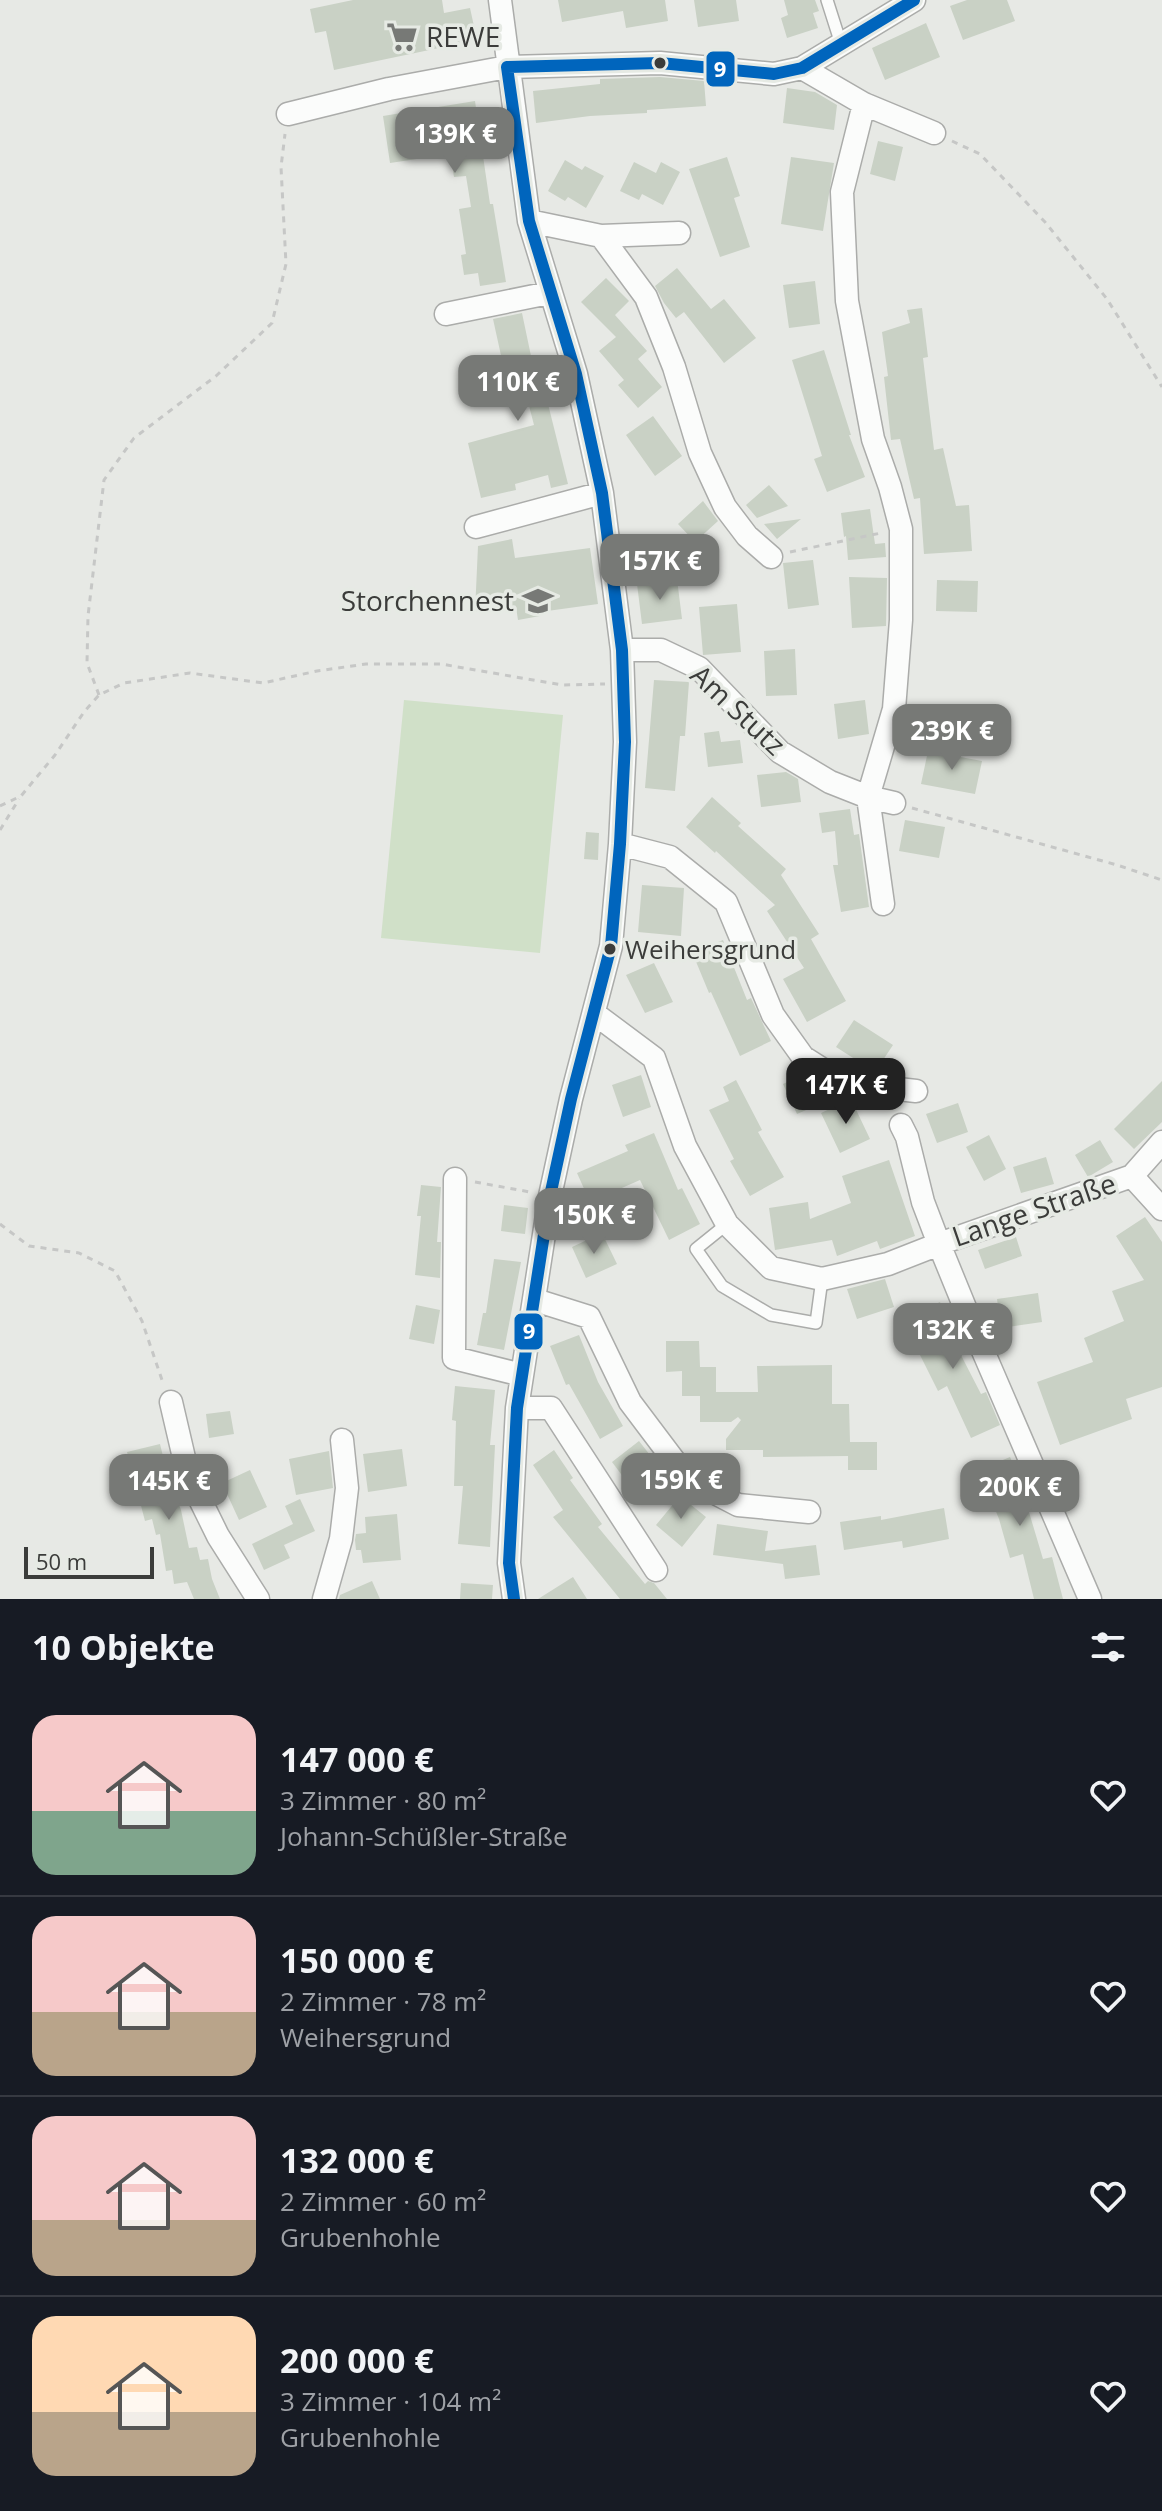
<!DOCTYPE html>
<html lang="de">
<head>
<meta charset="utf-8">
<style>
  :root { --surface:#171b24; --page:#20242c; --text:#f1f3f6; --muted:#9ea1a6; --line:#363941; --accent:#777976 }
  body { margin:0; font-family:"Open Sans",sans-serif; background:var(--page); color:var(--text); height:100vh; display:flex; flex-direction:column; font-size:30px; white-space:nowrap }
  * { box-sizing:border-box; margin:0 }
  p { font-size:26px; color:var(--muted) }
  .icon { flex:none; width:44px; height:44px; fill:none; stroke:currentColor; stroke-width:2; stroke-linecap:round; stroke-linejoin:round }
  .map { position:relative; height:1599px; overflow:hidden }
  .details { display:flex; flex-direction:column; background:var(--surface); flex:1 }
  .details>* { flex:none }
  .scale { position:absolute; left:24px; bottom:20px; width:130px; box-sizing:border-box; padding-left:8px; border:4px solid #3b3c3a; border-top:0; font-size:22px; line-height:28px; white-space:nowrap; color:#3b3c3a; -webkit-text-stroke:6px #e6eae4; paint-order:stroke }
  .price { position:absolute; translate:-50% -68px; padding:0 18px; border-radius:16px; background:var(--accent); color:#fff; font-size:26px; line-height:52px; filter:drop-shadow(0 2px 4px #0008) }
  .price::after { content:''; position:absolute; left:50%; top:48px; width:24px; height:18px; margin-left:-12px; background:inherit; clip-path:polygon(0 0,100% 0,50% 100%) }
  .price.current { background:#222; color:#fff }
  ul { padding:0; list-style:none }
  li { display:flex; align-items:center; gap:24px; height:200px; padding:0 32px }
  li+li { border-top:2px solid var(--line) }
  li span { display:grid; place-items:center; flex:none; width:224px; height:160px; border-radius:24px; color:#555 }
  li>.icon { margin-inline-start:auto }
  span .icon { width:96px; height:96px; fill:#fffc; stroke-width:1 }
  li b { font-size:34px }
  h2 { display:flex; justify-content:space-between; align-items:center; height:96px; padding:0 32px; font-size:34px }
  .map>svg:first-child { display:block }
</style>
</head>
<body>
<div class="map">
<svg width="1162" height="1599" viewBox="0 0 1162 1599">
  <rect width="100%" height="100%" fill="#e7e9e5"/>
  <!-- green -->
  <path fill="#d0e0c8" d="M404,700L563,715L540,953L381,938Z"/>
  <!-- building -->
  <path fill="#c9d1c5" d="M353,0H442L444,13L470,8L477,40L334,70L326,31L315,33L310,9Z
    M558,0H665L668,21L626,28L623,11L562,22Z
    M694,0H736L739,21L698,27Z
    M784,0H815L819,11L813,13L818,28L787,38L781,18L788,15Z
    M967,0H1007L1015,21L963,40L950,6Z
    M926,23L940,57L885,80L872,48Z
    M660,77L704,81L706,106L647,110V113L590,116L536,123L533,91L600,84V79Z
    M787,88L815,92L837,105L834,130L783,123Z
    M475,101L490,204H493L506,282L480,286L478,273L464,275L461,255L466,254L459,209L471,207L466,176L454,177L450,154L390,163L383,116Z
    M878,141L903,147L895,181L870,174Z
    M727,157L740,196L734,198L750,247L720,257L689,169Z
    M791,157L834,163L823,231L781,224Z
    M565,160L582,170L585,166L604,176L586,208L568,197L565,201L548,191Z
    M634,162L656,173L661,162L680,172L663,205L642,194L639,200L620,191Z
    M677,268L711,309L724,299L756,338L724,363L684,312L676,318L664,303L655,286Z
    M606,278L629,301L615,315L647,351L638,359L662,387L638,408L618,385L624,380L599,351L616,337L581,302Z
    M815,281L820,324L789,328L783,285Z
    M922,308L928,357L923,358L934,450L943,448L956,506L969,505L972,551L924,554L920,498L914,499L900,439L891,440L884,377L888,376L882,332L910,323L907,310Z
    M522,313L531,356H533L541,406L548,404L568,484L551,488L548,475L515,484L516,490L481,498L468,443L534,425L526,394L500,398L495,362L502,360L493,319Z
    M824,350L851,435H849L865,477L827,492L814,459L822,456L792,360Z
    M653,416L682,456L655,476L626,435Z
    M769,485L788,506L757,518L746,505Z
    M703,501L718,521L695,542L678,524Z
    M870,509L875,544L885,543L886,557L848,560L846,536L844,537L841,513Z
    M801,519L777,539L764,524Z
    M512,539L515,558L590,548L598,604L540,612V616L518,620L516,607L475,612L478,546Z
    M813,560L819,605L788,609L783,563Z
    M849,577L887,578L886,626L852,628Z
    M677,579L682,619L642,624L637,584Z
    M937,580L978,581L977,612L936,611Z
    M737,604L741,652L703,655L699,607Z
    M795,649L797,695L766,696L764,651Z
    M654,680L689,682L685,736H680L675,791L645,788Z
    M865,700L869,734L838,739L834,704Z
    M719,731L721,742L740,740L743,763L708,767L704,733Z
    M928,751L982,761L975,794L921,784Z
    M786,772L798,779L801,802L761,807L757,775Z
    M712,797L741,823L738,826L786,869L781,875L819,934L811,939L846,1001L807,1022L783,979L804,968L767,911L775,905L716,851L715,853L686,827Z
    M850,809L854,835L859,834L869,907L841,912L833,865H838L835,831L822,833L819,813Z
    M905,820L945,827L939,858L899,851Z
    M586,832L599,833L598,860L584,859Z
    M642,885L684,888L681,936L638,932Z
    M723,940L747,1000L751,998L771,1041L740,1056L711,992L709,993L692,952Z
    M654,963L673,1002L645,1013L626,975Z
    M854,1020L893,1045L875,1072L836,1047Z
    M804,1074L807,1076L820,1104L797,1114L783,1084Z
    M641,1075L651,1107L623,1117L612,1085Z
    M736,1080L762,1130L758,1132L784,1177L750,1196L730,1161L734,1159L709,1110L729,1101L723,1087Z
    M1162,1081V1122L1134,1149L1114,1129Z
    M851,1099L870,1139L840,1153L821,1113Z
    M958,1103L968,1132L937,1143L926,1114Z
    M654,1133L678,1190L682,1188L700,1224L669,1240L640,1180L590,1202L577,1173L628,1151L625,1145Z
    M989,1135L1006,1169L984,1181L966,1147Z
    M1100,1140L1113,1162L1088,1177L1075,1155Z
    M1046,1157L1054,1184L1021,1193L1013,1167Z
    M889,1160L915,1236L880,1249L877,1241L837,1256L832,1240L775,1250L769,1208L808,1202L810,1219L851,1203L842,1176Z
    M421,1185L441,1187L437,1242H441L440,1278L415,1275L421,1216H417Z
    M504,1205L528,1208L525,1234L501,1231Z
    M1145,1217L1162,1242V1387L1126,1399L1132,1419L1060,1445L1037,1382L1093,1362L1084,1338L1124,1321L1112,1291L1144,1280L1116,1236Z
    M602,1233L617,1264L586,1278L572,1247Z
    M1016,1237L1022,1256L985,1269L978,1250Z
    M494,1259L521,1262L504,1350L477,1345L483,1313H486Z
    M885,1279L894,1307L857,1319L847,1289Z
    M1038,1293L1042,1322L1001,1328L997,1299Z
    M940,1302L951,1326L947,1328L981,1394L986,1392L1000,1425L971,1438L947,1386L938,1391L920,1355L928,1351L912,1315Z
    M416,1305L440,1310L434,1344L409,1339Z
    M579,1335L598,1382L623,1426L600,1439L569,1384L566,1385L550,1346Z
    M666,1341H699L700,1367H716V1392H758L757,1366L832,1365V1404H849L850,1442H877V1470H848V1456L763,1457V1450H726V1439L741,1420L738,1417L731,1422H700V1396H682V1371L666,1372Z
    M455,1386L495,1390L490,1445H495L490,1547L458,1544L463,1486H454L456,1421L452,1420Z
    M230,1411L234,1434L209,1438L206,1414Z
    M639,1441L664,1473L636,1494L612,1462Z
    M160,1444L173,1497H176L181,1510L189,1548L197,1547L200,1560L208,1559L212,1579L220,1599H194L187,1582L174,1584L172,1570L166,1571L160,1534L156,1535L152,1519L145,1521L127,1452Z
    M402,1449L407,1486L368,1492L363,1454Z
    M554,1450L573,1478L570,1480L602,1524L598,1527L645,1584L648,1581L654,1583L667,1599H620L553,1517L563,1510L533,1465Z
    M329,1451L333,1488L296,1495L289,1459Z
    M1010,1457L1025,1491L1023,1492L1043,1559L1052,1557L1063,1599H1034L1023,1554L1010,1558L999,1519L979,1470Z
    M250,1470L267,1507L239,1520L222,1483Z
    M680,1496L706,1517L682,1547L656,1525Z
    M300,1499L315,1531L284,1545L290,1558L264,1570L252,1544L293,1524L285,1506Z
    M944,1508L949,1539L903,1548L902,1541L844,1550L840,1522L881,1516V1520Z
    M397,1514L401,1560L363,1563L361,1550H356L355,1540L356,1534L366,1533L365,1517Z
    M717,1524L768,1531L765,1551L816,1545L820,1575L785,1579L783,1564L713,1555Z
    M573,1577L587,1599H538Z
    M372,1581L380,1599H339L340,1595Z
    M461,1583L493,1585L492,1599H460Z"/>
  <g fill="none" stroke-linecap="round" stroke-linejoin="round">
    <defs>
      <path id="lane" d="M827,0L841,44
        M727,1224L696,1249L722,1286L771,1315L816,1323L822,1279"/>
      <path id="street" d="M500,0L529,221L576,374L602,493L622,650L625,742L620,844L611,946L571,1099L550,1196L517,1408L509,1563L514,1599
        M802,68L864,104L934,133
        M864,104L842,192L847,301L873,439L890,487L901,529V620L894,709L868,797L883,904
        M288,114L389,89L507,67L660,63L774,74L802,68L914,0
        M529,221L601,236L646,297L674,367L700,453L725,507L747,536L771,557
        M601,236L679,233
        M446,314L549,293
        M476,527L602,493
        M622,650H661L699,668L780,752L830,782L868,797L894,803
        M620,844L670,857L726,902L773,1015L803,1057L844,1083L916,1091
        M595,1014L654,1058L685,1146L727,1224L771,1268L822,1279L888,1264L939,1244L1132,1176L1162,1142
        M901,1125L907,1137L923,1202L939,1244L977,1337L1090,1599
        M1132,1176L1162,1209
        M455,1179L454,1358L522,1375
        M535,1300L589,1317L630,1402L688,1479L738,1505L809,1512
        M171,1402L188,1475L218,1536L258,1599
        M517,1408H551L656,1570
        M324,1599L341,1539L347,1488L342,1440"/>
    </defs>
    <!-- lane casing -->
    <use href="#lane" stroke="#abacaa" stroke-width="14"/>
    <!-- street casing -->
    <use href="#street" stroke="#abacaa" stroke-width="25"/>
    <!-- path -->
    <path stroke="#c6c7c6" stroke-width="3" stroke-dasharray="6 6" stroke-linecap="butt" d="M952,141L980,154L1045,222L1107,299L1162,387
      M790,552L881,533
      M99,695L87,663L88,616L104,480L134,438L216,376L272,323L286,264L281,167L285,134
      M0,806L21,796L55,755L84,712L99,695L124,683L190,673L263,683L317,671L366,664H441L562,685L605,684
      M912,808L1117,865L1162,880
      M0,830L19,799
      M475,1182L530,1192
      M0,1224L29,1246L79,1253L115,1271L142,1321L163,1383"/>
    <!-- lane -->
    <use href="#lane" stroke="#fbfcfb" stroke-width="11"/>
    <!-- street -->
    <use href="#street" stroke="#fbfcfb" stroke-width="22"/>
    <defs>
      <path id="bus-1" d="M507,67L529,221L576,374L602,493L622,650L625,742L620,844L611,946L571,1099L550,1196L517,1408L509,1563L514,1599
        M507,67L660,63L774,74L802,68L914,0"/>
    </defs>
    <!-- bus-1 casing -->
    <use href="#bus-1" stroke="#e6eae4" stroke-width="18"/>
    <!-- bus-1 -->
    <use href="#bus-1" stroke="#0065bd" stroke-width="12"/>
  </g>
  <!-- icons -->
  <defs>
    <symbol id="supermarket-bare" viewBox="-9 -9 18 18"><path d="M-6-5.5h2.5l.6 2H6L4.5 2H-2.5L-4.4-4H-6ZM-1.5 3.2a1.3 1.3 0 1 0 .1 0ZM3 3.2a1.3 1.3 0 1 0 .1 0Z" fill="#777976" stroke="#e6eae4" stroke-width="2.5" paint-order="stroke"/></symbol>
    <symbol id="school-bare" viewBox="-9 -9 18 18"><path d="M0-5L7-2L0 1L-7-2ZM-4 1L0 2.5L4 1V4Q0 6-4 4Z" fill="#777976" stroke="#e6eae4" stroke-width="2.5" paint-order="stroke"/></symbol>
  </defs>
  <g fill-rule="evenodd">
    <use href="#supermarket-bare" x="380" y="15" width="44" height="44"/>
    <use href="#school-bare" x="516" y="579" width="44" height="44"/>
  </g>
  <!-- markers -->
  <g fill="#3b3c3a" stroke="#e6eae4" stroke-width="3">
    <circle cx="660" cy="63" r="7"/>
    <circle cx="610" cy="949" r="7"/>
  </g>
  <g text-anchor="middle" stroke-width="7" stroke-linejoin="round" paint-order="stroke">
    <!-- bus labels -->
    <g font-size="26" fill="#3b3c3a" stroke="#e6eae4" text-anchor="start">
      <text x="625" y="959">Weihersgrund</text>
    </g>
    <!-- poi labels -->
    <g font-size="28" fill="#3b3c3a" stroke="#e6eae4" text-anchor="start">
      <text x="426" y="47">REWE</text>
      <text x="514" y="611" text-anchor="end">Storchennest</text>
    </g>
    <!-- street labels -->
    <g font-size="28" fill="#3b3c3a" stroke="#e6eae4">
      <text transform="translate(738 710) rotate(43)" y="10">Am Stutz</text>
      <text transform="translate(1034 1210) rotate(-19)" y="10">Lange Straße</text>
    </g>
  </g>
  <g stroke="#e6eae4" stroke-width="3">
    <rect x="705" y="50" width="31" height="38" rx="8" fill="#0065bd"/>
    <rect x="513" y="1312" width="31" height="39" rx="8" fill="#0065bd"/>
  </g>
  <g font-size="22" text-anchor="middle" font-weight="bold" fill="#fff">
    <text x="720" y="77">9</text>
    <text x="529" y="1339">9</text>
  </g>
</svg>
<div class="scale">50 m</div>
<b class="price" style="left:455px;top:175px">139K €</b>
<b class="price" style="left:518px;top:423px">110K €</b>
<b class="price" style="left:660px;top:602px">157K €</b>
<b class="price" style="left:952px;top:772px">239K €</b>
<b class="price current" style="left:846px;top:1126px">147K €</b>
<b class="price" style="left:594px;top:1256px">150K €</b>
<b class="price" style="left:953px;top:1371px">132K €</b>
<b class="price" style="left:681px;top:1521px">159K €</b>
<b class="price" style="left:169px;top:1522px">145K €</b>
<b class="price" style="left:1020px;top:1528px">200K €</b>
</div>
<section class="details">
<h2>10 Objekte<svg class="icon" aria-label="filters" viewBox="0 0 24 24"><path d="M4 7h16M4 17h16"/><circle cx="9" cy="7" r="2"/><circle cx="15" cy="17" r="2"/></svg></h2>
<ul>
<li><span style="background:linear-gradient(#f6c9c9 60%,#7fa58c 0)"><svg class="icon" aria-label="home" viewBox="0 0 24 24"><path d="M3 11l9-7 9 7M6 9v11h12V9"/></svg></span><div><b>147 000 €</b><p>3 Zimmer · 80 m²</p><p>Johann-Schüßler-Straße</p></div><svg class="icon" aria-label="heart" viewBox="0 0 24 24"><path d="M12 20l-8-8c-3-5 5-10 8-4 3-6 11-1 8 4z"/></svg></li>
<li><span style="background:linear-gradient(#f6c9c9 60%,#b9a48a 0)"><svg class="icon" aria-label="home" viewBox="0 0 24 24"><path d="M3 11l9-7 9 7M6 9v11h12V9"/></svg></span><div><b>150 000 €</b><p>2 Zimmer · 78 m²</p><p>Weihersgrund</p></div><svg class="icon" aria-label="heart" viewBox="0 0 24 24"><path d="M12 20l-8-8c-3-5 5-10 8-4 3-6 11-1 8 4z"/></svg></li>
<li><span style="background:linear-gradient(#f6c9c9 65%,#b9a48a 0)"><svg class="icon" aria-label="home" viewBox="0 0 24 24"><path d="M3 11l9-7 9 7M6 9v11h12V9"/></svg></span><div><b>132 000 €</b><p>2 Zimmer · 60 m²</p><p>Grubenhohle</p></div><svg class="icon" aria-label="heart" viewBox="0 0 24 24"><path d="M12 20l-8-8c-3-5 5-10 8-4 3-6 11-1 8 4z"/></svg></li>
<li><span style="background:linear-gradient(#ffd9b3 60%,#b9a48a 0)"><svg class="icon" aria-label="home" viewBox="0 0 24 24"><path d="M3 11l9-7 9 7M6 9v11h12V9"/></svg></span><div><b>200 000 €</b><p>3 Zimmer · 104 m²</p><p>Grubenhohle</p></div><svg class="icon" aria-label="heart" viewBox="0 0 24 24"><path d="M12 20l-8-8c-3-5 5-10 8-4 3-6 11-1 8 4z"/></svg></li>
</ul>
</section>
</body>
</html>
